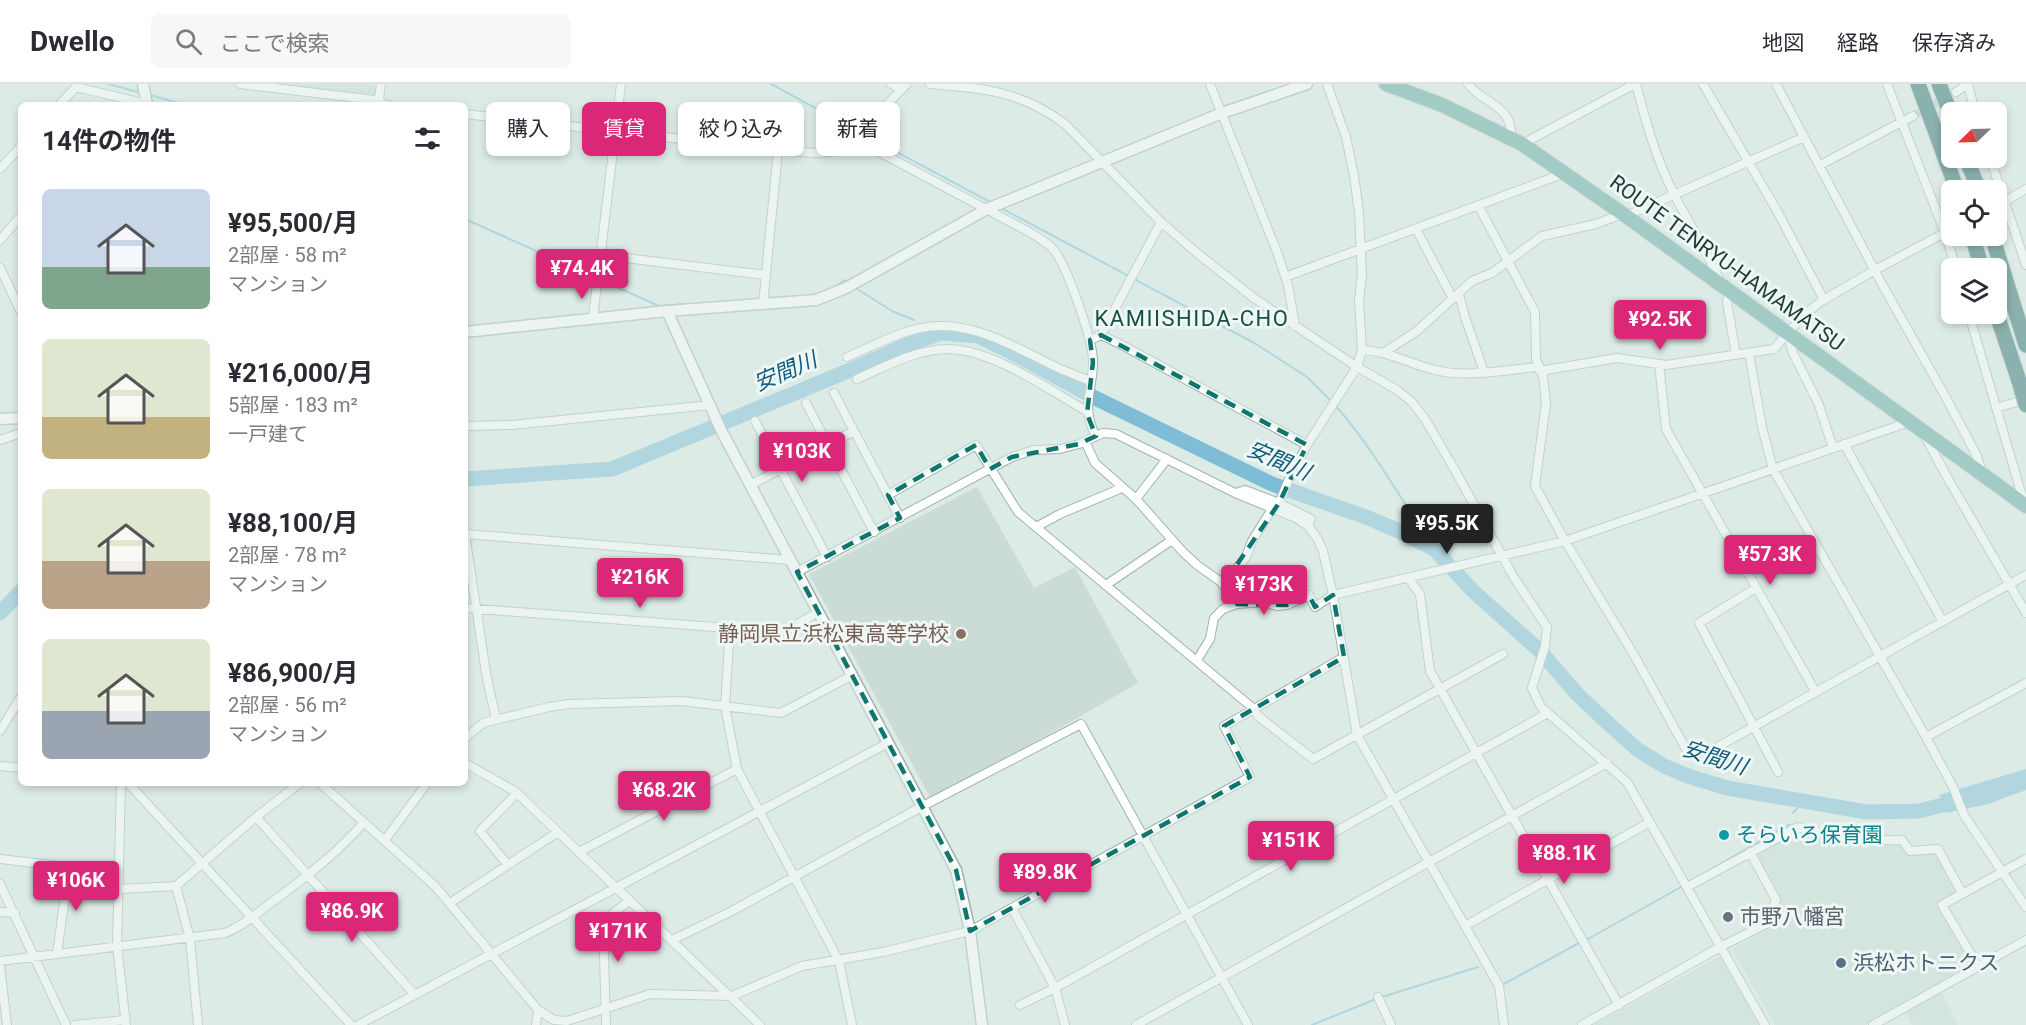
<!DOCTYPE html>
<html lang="ja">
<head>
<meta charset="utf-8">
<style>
  :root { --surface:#fff; --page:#f7f7f7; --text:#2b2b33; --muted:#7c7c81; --line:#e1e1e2; --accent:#db2777 }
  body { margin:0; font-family:Roboto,"Noto Sans JP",sans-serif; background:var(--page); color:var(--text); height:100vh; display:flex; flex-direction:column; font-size:22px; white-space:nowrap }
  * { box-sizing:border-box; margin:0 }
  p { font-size:20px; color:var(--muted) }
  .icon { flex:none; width:33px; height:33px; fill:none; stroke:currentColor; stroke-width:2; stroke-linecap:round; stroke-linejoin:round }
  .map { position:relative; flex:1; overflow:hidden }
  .drawer { position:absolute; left:18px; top:18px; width:450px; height:684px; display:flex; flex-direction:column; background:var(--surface); border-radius:9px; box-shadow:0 3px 9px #0003 }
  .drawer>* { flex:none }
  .top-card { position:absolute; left:486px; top:18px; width:570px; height:54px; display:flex; gap:12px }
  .needle { width:39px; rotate:247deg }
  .fabs { position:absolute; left:1941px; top:18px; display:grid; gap:12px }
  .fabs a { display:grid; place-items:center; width:66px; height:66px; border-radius:9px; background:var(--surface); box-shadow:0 3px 9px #0003; font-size:30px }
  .price { position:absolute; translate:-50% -51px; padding:0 14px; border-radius:6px; background:var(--accent); color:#fff; font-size:20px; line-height:39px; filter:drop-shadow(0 2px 3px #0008) }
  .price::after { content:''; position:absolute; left:50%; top:36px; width:18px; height:14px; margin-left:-9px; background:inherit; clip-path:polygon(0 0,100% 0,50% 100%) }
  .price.selected { background:#222; color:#fff }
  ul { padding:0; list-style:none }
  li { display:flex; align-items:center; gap:18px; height:150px; padding:0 24px }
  li span { display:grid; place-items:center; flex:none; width:168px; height:120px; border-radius:9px; color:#555 }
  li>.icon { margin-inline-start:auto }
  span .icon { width:72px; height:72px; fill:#fffc; stroke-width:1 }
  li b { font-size:26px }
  h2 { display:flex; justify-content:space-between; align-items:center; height:72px; padding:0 24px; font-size:26px }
  .chip { padding:0 21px; border-radius:9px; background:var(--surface); box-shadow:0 3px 9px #0003; font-size:21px; line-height:54px }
  .chip.selected { background:var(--accent); color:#fff }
  header { display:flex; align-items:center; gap:36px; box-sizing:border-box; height:84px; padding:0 30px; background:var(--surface); border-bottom:2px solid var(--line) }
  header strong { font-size:28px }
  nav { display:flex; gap:33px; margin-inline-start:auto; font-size:21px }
  .search { width:420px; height:54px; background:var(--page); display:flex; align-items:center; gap:15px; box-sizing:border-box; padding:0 21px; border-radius:9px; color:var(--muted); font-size:22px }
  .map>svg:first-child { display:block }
</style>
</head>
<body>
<header>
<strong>Dwello</strong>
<div class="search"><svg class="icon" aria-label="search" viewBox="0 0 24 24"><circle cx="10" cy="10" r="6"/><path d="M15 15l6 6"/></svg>ここで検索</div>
<nav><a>地図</a><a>経路</a><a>保存済み</a></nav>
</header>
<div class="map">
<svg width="2026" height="941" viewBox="0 0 2026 941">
  <rect width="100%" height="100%" fill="#ddebe7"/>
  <!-- built -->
  <path fill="#cbdbd6" d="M279,0H376L374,12Z
    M977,403L1034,504L1075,483L1138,599L1072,637L931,715L809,490Z
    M1798,747L1831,756L1901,759L1909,771L1936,768L1958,808L1939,821L1972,882L1938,901L1958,941H1912L1902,921L1865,941H1775L1732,865L1768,845L1781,814L1756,771Z
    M1720,872L1759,941H1594Z"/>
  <!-- water -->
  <path fill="#7fbdd6" d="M2026,685V706L1988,720L1946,729L1939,711Z"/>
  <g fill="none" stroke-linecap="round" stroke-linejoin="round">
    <!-- stream -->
    <path stroke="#7fbdd6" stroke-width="2" d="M109,0L141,9
      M771,0L858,47
      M150,11L186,21
      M863,50L990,118
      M1001,124L1256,260L1307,293L1331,317
      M465,135L659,222L687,220
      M854,203L892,227L914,236
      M831,205L845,196L849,199
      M1335,321C1373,364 1402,417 1434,465
      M1793,729L1803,717
      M1708,787L1790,740
      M1588,855L1681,803
      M1502,901L1579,859
      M1382,913L1478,883
      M1312,941L1376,915"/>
    <!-- river -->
    <path stroke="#7fbdd6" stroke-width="15" d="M465,395L612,385L860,282L906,261L942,249L978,252L1015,270L1091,312L1272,400L1366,433L1401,448L1434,465L1473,507L1540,567L1577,610L1610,641L1638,666L1664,682L1688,692L1727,704L1867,728L1919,727L1963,716
      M0,529L21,507"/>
    <!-- minor-tunnel -->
    <path stroke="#b7c8c4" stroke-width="8" stroke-dasharray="8 4" stroke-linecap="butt" d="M1913,32L1956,8"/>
    <defs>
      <path id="minor" d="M240,0L375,16L382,20L388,21
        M381,0L379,14L382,21
        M891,0L902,5
        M930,0C983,4 1021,7 1065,40L1161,138L1197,169L1254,214L1357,283L1397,306L1412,318L1425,335L1456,388L1513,492L1547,543L1545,562L1532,604L1541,623L1627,698L1765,941
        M1210,0L1277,168L1288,201L1295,242
        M1468,0C1483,20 1514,21 1511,55
        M1636,0C1646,38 1656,75 1674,110C1689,140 1707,167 1720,197
        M1703,0L1776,125L1824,216
        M1776,0L1883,202L1944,310L1977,372L1982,388
        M1887,0L1945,149L1956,184
        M1968,0L1975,28
        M1956,8L1968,0
        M59,21L76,3L147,20
        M465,30L778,66C799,67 828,74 846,62L907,0
        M853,54L1031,149C1038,154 1048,159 1054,166C1067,183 1094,257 1093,280C1092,307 1081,326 1096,352
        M1522,60L1635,0
        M1990,74L2026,181
        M1820,81L1913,32
        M0,85L21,62
        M1478,121L1535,228L1536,275L1543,292L1546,319L1535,402L1565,457L1634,571L1686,665L1710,667L2026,491
        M1997,122L2026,105
        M1416,145L1453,215
        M0,156L21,132
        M601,171L765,191
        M0,184L21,228
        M1285,193L1565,89
        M1729,207L1727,218L1736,271
        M1459,210L1465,233L1484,288
        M763,221L778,66
        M1969,230L2024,419
        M593,234L621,0
        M1788,249L1792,267L1819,321L1833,364
        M1101,251L1161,138
        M1090,256L1101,251L1120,260L1307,361
        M1362,266C1388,267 1410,280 1435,286C1467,294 1505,286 1538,283
        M1383,269L1417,247L1472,197L1492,189L1542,152L1596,140L1617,132H1626L1804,53
        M1749,269L1762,343L1773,385L1926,653L1953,703L1964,731L2026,823
        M847,273C869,264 892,251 916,245C966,233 1009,260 1052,281C1064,287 1078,292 1090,297
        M1659,280L1666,345L1815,607
        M1540,287L1617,274L1666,281L1774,265L1801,234L1820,218L1875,186L1952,145
        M857,295C886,282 917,265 949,265C993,266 1050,306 1088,328
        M834,309L854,347
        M806,319L874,448
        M1996,324L2026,315
        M755,337L827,473
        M465,342L512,341L710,321
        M1925,352L1947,393L2026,529
        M0,356L21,349
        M1085,357L1095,379L1136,415L1183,468L1197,481L1221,498L1237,520
        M1844,360L1942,536
        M750,401L854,347L900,434
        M1236,409L1245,406L1279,419L1311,435L1308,442
        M888,411L976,361L1018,428L1254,625L1344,573
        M1136,415L1167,375
        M1279,419L1289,395L1307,361L1357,283L1362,266L1359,217L1362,190L1359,128L1354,92L1346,53L1327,0
        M1036,443L1060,430L1122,404
        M465,450L790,476
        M465,450L487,595L496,635
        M797,488L1012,373L1034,366L1060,365L1079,360L1103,349L1116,350L1235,409L1296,434L1308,442L1317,454L1323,467L1333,511L1357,651L1499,902L1504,941
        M1408,494L1420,510L1430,587L1619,921
        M1106,501L1172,456
        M1223,501L1246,473L1252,457L1272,425
        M1756,504L1699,539L1778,688
        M465,524L779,548L789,545L818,528
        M730,543L725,622L737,685L839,877L852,941
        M1197,576L1210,555L1214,534L1223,525L1237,520L1263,518L1277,522L1287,521L1309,511L1315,523L1333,511L1565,457L1909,338
        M0,647L21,613
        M1926,653L2026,599
        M465,654L483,639L549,623L569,620L682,617L781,629L851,592
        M465,679L516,708L760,941
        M0,682L21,684
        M121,699L117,862L126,941
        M128,699L351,941
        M320,699L435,802L538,926L536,941
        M256,733L415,911
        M385,756L427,699
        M579,768L737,685
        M0,775L69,783L119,782
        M508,781L480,747L517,709
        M0,800L66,941
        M176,802L190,855L198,941
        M1687,803L1798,743C1835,754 1864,757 1902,756L1910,767L1938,765L1962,809
        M119,805L176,802L256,733L300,699
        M450,819L558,748
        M1012,824L1055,904L1065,941
        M0,828L15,829
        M1465,842L1650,738
        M672,856L732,827L921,723L1081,640L1248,941
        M57,870L69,783
        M0,877L225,849C241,843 255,831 268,821C302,796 337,770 364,738
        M0,882L7,941
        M1978,882L1942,821L2026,775
        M1378,913L1391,941
        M1020,921L1055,904L1548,629
        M538,926L554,936L567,937L650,910L732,912L802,882L883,868L970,847L1250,693L1224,642L1254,625L1258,632L1313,675L1503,570
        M75,941L125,936
        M358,941L888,659
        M606,941L603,837L629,817
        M1136,941L1607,679
        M1582,941L1720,863L1766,840L1776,816L1750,768
        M1873,941L2026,856"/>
      <path id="tertiary" d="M143,0L147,21
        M667,227L722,348L956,786L970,847L982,941
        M465,248L667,227L816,216L846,204L987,125L1222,29L1307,0
        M0,335L21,334"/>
      <path id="primary" d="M1386,0L1442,21L1522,60L1626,132L2026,422"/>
      <path id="motorway" d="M1918,0L1957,106
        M1939,0L1952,33
        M1966,74L1979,106
        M1972,152L1982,184
        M1992,152L2026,261
        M1996,228L2019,297"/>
    </defs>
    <!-- minor casing -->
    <use href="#minor" stroke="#a0b3af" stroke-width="10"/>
    <!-- tertiary casing -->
    <use href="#tertiary" stroke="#a0b3af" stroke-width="13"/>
    <!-- primary casing -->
    <use href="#primary" stroke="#c0c8c7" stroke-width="16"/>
    <!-- motorway casing -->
    <use href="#motorway" stroke="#c0c8c7" stroke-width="17"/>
    <!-- minor -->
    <use href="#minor" stroke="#fff" stroke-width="8"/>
    <!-- tertiary -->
    <use href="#tertiary" stroke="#fff" stroke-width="10"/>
    <!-- primary -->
    <use href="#primary" stroke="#5da59c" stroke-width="14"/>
    <!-- motorway -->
    <use href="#motorway" stroke="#276b66" stroke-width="15"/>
    <defs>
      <path id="motorway-bridge" d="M2019,297L2026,321"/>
    </defs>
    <!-- motorway-bridge casing -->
    <use href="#motorway-bridge" stroke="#c0c8c7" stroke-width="17" stroke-linecap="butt"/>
    <!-- motorway-bridge -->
    <use href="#motorway-bridge" stroke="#276b66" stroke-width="15"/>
  </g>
  <!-- marked area -->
  <path d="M0 0H2026V941H0ZM1101,251L1307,361L1279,419L1223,501L1237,520L1287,521L1309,511L1315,523L1333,511L1344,573L1224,642L1250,693L970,847L956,786L797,488L900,434L888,411L976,361L990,385L1012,373L1079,360L1096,352L1087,330L1093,278L1090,256Z" fill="#ddebe7" fill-opacity=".55" fill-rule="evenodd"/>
  <path fill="none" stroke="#0f766e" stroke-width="4.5" stroke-dasharray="12 8" stroke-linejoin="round" d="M1101,251L1307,361L1279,419L1223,501L1237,520L1287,521L1309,511L1315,523L1333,511L1344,573L1224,642L1250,693L970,847L956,786L797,488L900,434L888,411L976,361L990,385L1012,373L1079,360L1096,352L1087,330L1093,278L1090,256Z"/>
  <!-- markers -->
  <circle fill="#8d6e63" stroke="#eef7f4" stroke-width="2" cx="961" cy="550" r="6"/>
  <circle fill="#0f9aa8" stroke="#eef7f4" stroke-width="2" cx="1724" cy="751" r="6"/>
  <circle fill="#6b7280" stroke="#eef7f4" stroke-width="2" cx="1728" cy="833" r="6"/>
  <circle fill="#5c6f8a" stroke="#eef7f4" stroke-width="2" cx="1841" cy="879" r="6"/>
  <g text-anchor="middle" stroke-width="6" stroke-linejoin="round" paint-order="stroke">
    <!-- street labels -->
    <g font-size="21" fill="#1d3c38" stroke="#eef7f4">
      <text transform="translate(1727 179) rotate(36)" y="7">ROUTE TENRYU-HAMAMATSU</text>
    </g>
    <!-- education labels -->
    <g font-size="21" fill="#785e54" stroke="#eef7f4" text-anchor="end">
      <text x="949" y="557">静岡県立浜松東高等学校</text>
    </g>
    <!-- culture labels -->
    <g font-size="21" fill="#0d838f" stroke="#eef7f4" text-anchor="start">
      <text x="1736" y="758">そらいろ保育園</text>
    </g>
    <!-- worship labels -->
    <g font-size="21" fill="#5b616d" stroke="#eef7f4" text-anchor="start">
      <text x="1740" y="840">市野八幡宮</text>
    </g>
    <!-- service labels -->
    <g font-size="21" fill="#4e5e75" stroke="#eef7f4" text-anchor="start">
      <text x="1853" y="886">浜松ホトニクス</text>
    </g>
    <!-- neighbourhood labels -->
    <g font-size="22" letter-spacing="1.5" fill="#184f49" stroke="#eef7f4">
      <text x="1192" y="242">KAMIISHIDA-CHO</text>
    </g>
    <!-- water labels -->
    <g font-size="22" font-style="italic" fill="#125c7d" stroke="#eef7f4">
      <text transform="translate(785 287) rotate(-23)" y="8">安間川</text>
      <text transform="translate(1279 376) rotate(23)" y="8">安間川</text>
      <text transform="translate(1715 673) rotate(18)" y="8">安間川</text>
    </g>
  </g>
</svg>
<div class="fabs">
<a><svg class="needle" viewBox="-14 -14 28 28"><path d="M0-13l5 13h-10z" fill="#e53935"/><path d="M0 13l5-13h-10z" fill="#7c7c81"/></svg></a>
<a><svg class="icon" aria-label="locate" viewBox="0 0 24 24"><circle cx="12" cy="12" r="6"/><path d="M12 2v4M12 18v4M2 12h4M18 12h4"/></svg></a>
<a><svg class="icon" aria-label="layers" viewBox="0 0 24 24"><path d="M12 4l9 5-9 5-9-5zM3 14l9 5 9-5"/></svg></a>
</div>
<b class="price" style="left:582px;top:216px">¥74.4K</b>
<b class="price" style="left:1660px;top:267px">¥92.5K</b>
<b class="price" style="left:802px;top:399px">¥103K</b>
<b class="price selected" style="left:1447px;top:471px">¥95.5K</b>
<b class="price" style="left:1770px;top:502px">¥57.3K</b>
<b class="price" style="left:640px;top:525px">¥216K</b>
<b class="price" style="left:1264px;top:532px">¥173K</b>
<b class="price" style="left:664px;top:738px">¥68.2K</b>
<b class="price" style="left:1291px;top:788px">¥151K</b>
<b class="price" style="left:1564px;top:801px">¥88.1K</b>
<b class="price" style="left:1045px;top:820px">¥89.8K</b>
<b class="price" style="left:76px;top:828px">¥106K</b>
<b class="price" style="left:352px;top:859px">¥86.9K</b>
<b class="price" style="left:618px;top:879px">¥171K</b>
<div class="top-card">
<a class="chip">購入</a>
<a class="chip selected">賃貸</a>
<a class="chip">絞り込み</a>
<a class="chip">新着</a>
</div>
<section class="drawer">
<h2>14件の物件<svg class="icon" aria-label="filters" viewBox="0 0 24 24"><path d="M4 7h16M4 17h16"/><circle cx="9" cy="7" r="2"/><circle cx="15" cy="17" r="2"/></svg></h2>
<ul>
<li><span style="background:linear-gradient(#c9d6e8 65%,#7fa58c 0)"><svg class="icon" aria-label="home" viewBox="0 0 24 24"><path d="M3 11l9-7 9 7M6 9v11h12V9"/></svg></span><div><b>¥95,500/月</b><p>2部屋 · 58 m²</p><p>マンション</p></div></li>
<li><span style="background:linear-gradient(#dfe7d0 65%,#c2b280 0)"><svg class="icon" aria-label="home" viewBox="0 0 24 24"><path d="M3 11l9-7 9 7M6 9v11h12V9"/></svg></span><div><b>¥216,000/月</b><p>5部屋 · 183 m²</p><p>一戸建て</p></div></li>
<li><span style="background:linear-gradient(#dfe7d0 60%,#b9a48a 0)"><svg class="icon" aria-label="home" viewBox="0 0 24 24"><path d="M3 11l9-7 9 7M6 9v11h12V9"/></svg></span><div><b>¥88,100/月</b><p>2部屋 · 78 m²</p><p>マンション</p></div></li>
<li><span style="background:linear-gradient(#dfe7d0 60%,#9aa5b1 0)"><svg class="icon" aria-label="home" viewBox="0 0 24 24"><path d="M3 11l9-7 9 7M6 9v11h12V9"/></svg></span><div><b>¥86,900/月</b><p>2部屋 · 56 m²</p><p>マンション</p></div></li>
</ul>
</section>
</div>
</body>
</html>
